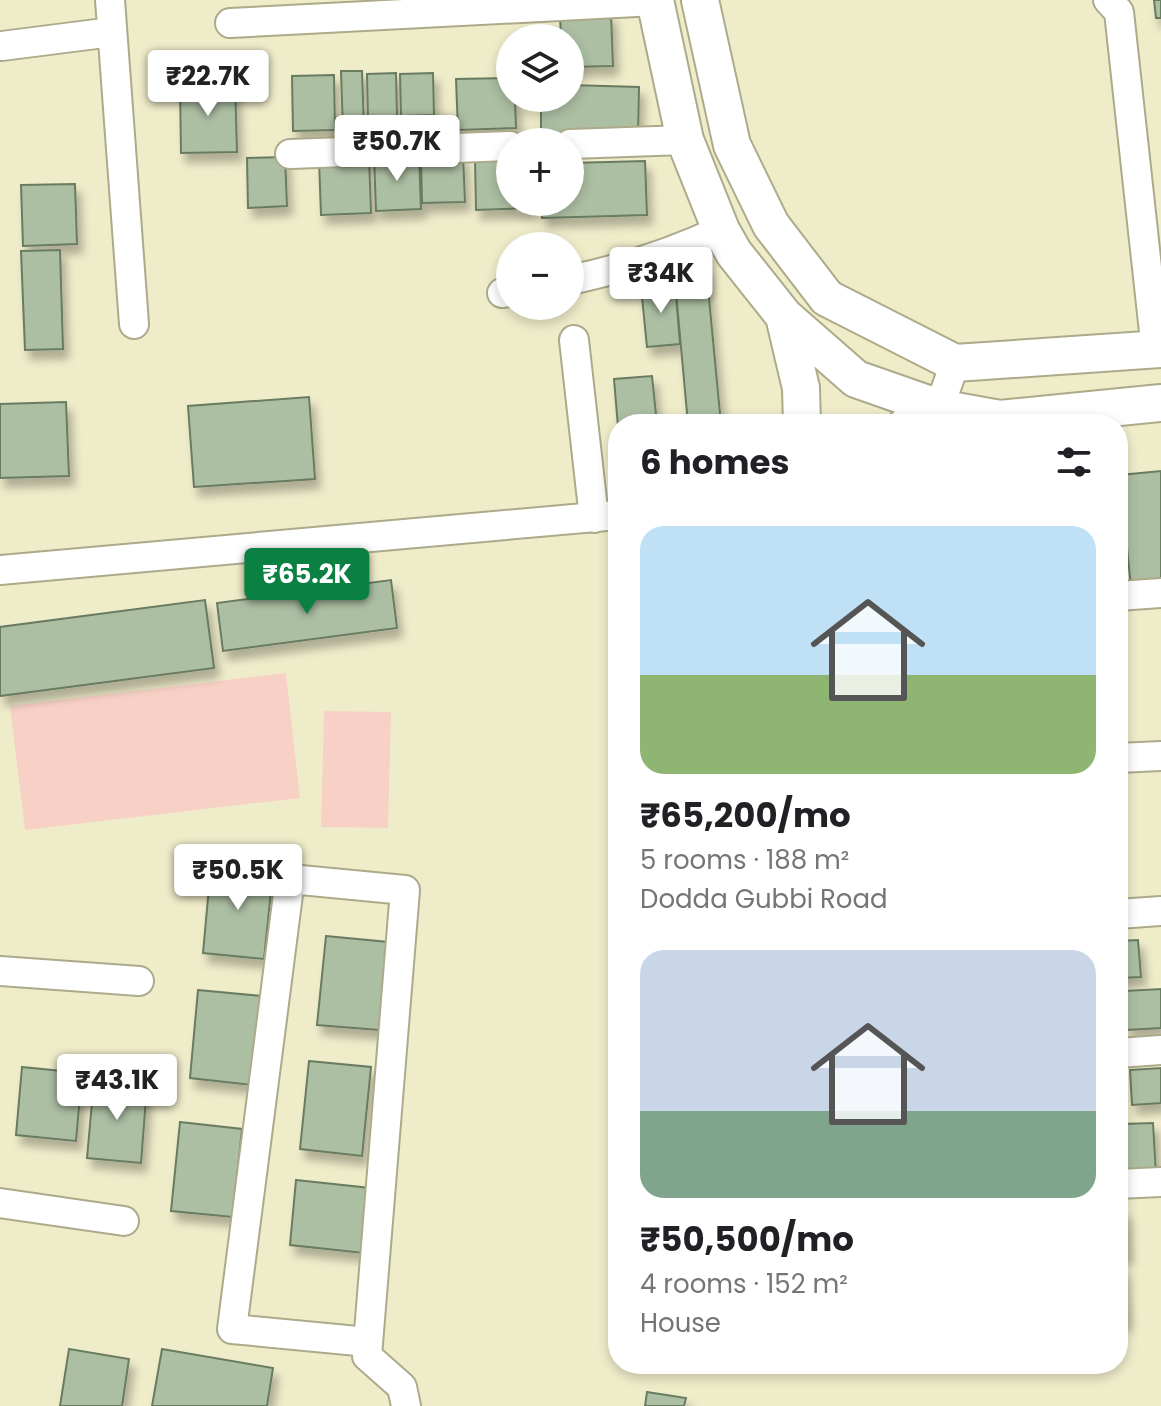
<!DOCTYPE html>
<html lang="en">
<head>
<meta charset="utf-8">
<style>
  :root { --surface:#fff; --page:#f6f6f6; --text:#202124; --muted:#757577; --accent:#0b8043 }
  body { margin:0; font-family:Poppins,sans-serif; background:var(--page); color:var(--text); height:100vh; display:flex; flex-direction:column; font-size:30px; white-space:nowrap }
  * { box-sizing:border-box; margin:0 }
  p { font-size:26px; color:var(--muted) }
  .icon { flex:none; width:44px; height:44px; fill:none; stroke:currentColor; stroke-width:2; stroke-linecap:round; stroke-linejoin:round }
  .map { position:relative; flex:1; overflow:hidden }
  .panel { position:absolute; left:608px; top:414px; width:520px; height:960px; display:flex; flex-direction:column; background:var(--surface); border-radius:32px; box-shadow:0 4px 12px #0003 }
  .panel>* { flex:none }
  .buttons { position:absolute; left:496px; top:24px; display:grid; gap:16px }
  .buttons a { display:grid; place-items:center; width:88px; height:88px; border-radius:50%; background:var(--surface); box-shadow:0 4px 12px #0003; font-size:40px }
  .price { position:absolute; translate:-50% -68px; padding:0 18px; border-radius:8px; background:#fff; color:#222; font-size:26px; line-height:52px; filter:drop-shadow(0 2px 4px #0008) }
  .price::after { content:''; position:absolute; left:50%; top:48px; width:24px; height:18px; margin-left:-12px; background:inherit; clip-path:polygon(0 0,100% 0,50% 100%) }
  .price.selected { background:var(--accent); color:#fff }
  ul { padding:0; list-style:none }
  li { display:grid; align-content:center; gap:16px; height:424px; padding:0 32px }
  li span { display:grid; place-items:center; height:248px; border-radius:24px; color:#555 }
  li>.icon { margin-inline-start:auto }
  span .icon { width:144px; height:144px; fill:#fffc; stroke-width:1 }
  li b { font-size:34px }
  h2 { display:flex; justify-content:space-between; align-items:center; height:96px; padding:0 32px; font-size:34px }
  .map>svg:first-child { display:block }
</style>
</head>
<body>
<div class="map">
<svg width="1161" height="1406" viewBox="0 0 1161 1406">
  <defs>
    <filter id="shadow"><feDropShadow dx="5" dy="9" stdDeviation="4" flood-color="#0004"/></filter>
  </defs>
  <rect width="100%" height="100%" fill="#efecca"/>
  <!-- green -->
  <path fill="#f8d1c6" d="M286,673L300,798L25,830L10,706Z
    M324,711L391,712L388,828L321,827Z"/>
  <!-- building -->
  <path fill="#acbfa3" stroke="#697b61" stroke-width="2" filter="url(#shadow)" d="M1154,0H1161V18H1156Z
    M611,13L613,66L570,67V38H561L560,15Z
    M341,71H362L364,130L343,131Z
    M396,73L397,117L368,118L367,74Z
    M433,73L434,115L401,116L400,74Z
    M334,75L335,130L293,131L292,76Z
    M510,78V98H515L516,128L458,130L456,79Z
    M235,82L237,152L181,153L180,83Z
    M570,85L639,87L638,137L541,135V98H570Z
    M419,155L421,209L376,211L374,156Z
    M463,155L465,202L422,203L421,157Z
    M285,157L287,206L248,208L247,158Z
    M369,157L371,213L321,215L319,159Z
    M510,158V202H532V208L476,210L475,159Z
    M645,161L647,215L542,218V202H570V163Z
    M75,184L77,244L23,246L21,185Z
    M60,250L63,349L25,350L21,251Z
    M706,267L721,424H688L674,270Z
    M675,284L680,344L647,347L641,287Z
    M652,376L657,424H618V427L614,379Z
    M309,397L315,479L194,487L188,406Z
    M66,402L69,476L0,478V404Z
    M1161,471V585L1131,588L1120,475Z
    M391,580L397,628L223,651L217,603Z
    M205,600L214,668L0,696V627Z
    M211,865L273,871L264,959L203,953Z
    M326,936L388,942L379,1030L317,1025Z
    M1138,940L1141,977L1118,978V941Z
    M1161,989V1028L1127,1030L1125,991Z
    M198,990L261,996L252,1085L190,1078Z
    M309,1061L371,1067L362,1156L300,1149Z
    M22,1067L82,1073L76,1141L16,1135Z
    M1161,1068V1103L1132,1105L1130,1070Z
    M94,1080L147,1085L141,1163L87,1158Z
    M180,1122L242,1129L233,1217L171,1211Z
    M1153,1123L1156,1174L1125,1176L1122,1124Z
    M296,1180L370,1188L364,1253L290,1245Z
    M1118,1210H1125L1127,1255H1118Z
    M1118,1268H1123L1126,1321L1118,1322Z
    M69,1349L129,1359L122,1406H60Z
    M162,1349L273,1368L267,1406H152Z
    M647,1392L686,1398L684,1406H645Z"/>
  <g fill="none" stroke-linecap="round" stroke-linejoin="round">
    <defs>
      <path id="minor" d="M110,0L134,324
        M1108,0L1119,12L1156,350
        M230,23L655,1
        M2,46L112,32
        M570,144L685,140
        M290,154L510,146
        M570,280C622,269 673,253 721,230
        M502,293L510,292
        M574,340L594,518
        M902,424L939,408L955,363
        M0,570L618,515
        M1118,596L1161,593
        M1118,758L1161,756
        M1118,914L1161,911
        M0,971L139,981
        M1118,1053L1161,1050
        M1118,1184L1161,1182
        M0,1203L124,1221
        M368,1342L232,1329L290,879L405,890L367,1356L402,1387L406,1406"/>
      <path id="major" d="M655,0L685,140L721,230L734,253L784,316L856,379L939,408L1000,419L1161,403
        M700,0L732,145L771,225L827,298L955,363L1161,349
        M784,316L801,388L802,424"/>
    </defs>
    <!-- minor casing -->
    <use href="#minor" stroke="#adaa8a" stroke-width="32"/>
    <!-- major casing -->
    <use href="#major" stroke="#adaa8a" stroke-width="40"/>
    <!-- minor -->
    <use href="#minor" stroke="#fff" stroke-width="28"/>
    <!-- major -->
    <use href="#major" stroke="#fff" stroke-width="36"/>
  </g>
</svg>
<div class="buttons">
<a><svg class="icon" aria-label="layers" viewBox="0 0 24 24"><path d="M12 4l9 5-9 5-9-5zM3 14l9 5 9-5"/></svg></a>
<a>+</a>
<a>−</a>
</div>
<b class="price" style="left:208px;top:118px">₹22.7K</b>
<b class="price" style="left:397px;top:183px">₹50.7K</b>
<b class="price" style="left:661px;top:315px">₹34K</b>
<b class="price selected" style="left:307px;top:616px">₹65.2K</b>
<b class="price" style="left:238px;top:912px">₹50.5K</b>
<b class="price" style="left:117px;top:1122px">₹43.1K</b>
<section class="panel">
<h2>6 homes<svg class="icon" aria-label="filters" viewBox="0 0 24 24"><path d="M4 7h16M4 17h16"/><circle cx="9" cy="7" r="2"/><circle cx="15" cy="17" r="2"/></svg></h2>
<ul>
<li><span style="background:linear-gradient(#bfe0f5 60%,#8fb573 0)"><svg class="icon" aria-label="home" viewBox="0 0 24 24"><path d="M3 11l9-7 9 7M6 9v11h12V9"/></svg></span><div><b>₹65,200/mo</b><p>5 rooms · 188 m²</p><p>Dodda Gubbi Road</p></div></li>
<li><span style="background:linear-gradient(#c9d6e8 65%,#7fa58c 0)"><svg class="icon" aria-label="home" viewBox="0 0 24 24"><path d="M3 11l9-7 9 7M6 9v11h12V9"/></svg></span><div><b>₹50,500/mo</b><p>4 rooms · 152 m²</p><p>House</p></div></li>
</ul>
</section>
</div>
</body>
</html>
